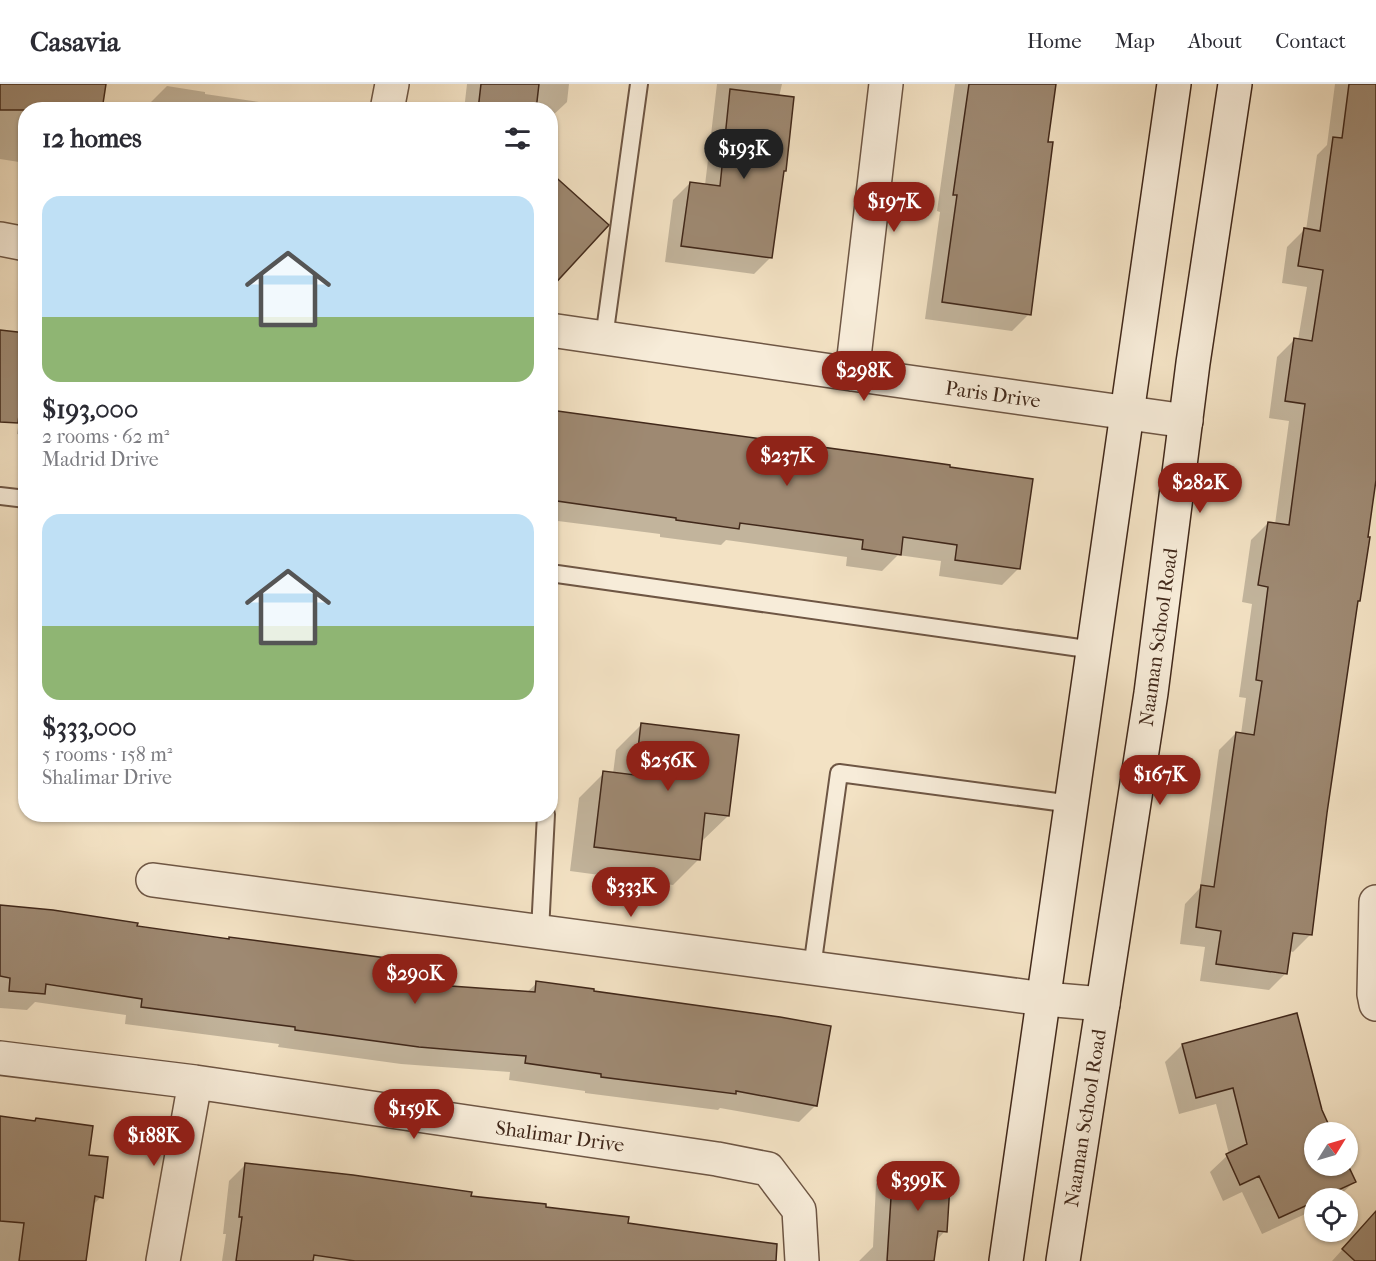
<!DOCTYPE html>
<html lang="en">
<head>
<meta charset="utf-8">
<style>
  :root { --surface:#fff; --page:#f7f7f7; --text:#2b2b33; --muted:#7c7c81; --line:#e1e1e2; --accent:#8f2418 }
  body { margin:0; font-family:"IM FELL French Canon",serif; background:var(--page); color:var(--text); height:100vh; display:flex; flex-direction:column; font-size:22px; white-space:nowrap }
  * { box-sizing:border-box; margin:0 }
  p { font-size:20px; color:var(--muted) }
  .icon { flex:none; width:33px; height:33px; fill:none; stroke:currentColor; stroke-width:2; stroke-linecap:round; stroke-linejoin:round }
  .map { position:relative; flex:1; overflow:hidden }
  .details { position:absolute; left:18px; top:18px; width:540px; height:720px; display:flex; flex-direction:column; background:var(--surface); border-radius:24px; box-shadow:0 2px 4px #0004 }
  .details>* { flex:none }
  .needle { width:39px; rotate:53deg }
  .fabs { position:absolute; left:1304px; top:1038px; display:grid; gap:12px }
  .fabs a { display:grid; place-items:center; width:54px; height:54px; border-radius:50%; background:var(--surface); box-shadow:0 2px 4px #0004; font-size:30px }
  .price { position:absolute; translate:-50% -51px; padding:0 14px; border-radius:21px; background:var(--accent); color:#fff; font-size:20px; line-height:39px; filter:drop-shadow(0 2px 3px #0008) }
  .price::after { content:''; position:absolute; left:50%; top:36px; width:18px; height:14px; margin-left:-9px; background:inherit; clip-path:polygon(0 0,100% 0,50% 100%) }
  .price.selected { background:#222; color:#fff }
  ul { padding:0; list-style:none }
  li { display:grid; align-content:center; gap:12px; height:318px; padding:0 24px }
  li span { display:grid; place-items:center; height:186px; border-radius:18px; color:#555 }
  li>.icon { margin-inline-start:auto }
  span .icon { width:108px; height:108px; fill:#fffc; stroke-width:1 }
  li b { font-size:26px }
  h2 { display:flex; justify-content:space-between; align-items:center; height:72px; padding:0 24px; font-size:26px }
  header { display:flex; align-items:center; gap:36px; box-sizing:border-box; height:84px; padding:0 30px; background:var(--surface); border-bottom:2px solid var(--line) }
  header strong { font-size:28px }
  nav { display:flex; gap:33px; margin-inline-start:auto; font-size:21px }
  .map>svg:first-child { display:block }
</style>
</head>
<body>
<header>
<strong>Casavia</strong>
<nav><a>Home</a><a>Map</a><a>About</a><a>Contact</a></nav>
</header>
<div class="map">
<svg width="1376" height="1177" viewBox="0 0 1376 1177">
  <rect width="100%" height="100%" fill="#f3e2c4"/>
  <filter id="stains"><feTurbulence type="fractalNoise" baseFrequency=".00333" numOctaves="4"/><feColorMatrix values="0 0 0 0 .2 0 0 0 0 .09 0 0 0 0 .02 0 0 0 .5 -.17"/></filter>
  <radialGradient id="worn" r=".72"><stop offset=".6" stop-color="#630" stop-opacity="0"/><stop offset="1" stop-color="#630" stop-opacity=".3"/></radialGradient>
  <!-- shadow -->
  <path fill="#0003" d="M0,0H98L101,24L115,26H26V87L18,86L19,78L0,75Z
    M467,0H569L567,18L550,34V26H464Z
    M717,0H782L779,13L783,88L771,173L754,190L665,178L673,116L690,99L705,101Z
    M955,0H1054L1029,230L1012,247L925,235L940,128L937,127Z
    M1335,0H1376V385L1326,729L1310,851L1293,868L1289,867L1286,889L1269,906L1200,897L1205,863L1180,860L1185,820L1200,804L1219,666L1236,649L1241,650L1246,614L1239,613L1252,520L1242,518L1251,456L1268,439L1275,440L1289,337L1269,334L1277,273L1294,256H1298L1307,203L1282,199L1287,163L1304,146H1306L1317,71L1327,61Z
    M167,2L205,8V10L292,23L291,26H149L150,19Z
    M0,247L26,250V352L17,350L20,329L0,326Z
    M550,327L688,347L1019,484L1002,501L939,492L941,477L898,471L882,487L846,482L847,473L726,456L721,461L660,453V450L550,436Z
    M642,640L728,732L702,757H701L699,775L673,801L570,787L579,714L604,689L613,690L616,666Z
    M0,822L136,843L435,903L526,909L537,899L816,1021L799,1038L720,1024L718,1026L585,1009V1007L509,996L510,988L401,980L278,963L279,960L125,940L126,931L35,918L27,926L0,924Z
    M1182,961L1320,1027L1331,1048H1314V1082H1346L1354,1098L1337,1114H1314V1126L1262,1150L1242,1108L1223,1117L1210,1088L1229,1070L1216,1020L1179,1030L1165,978Z
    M0,1034L33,1038L36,1035L87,1072L101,1113L92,1122L85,1177H0Z
    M246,1080L544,1124L626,1141L729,1177H222L226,1150H223L229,1097Z
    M893,1083L945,1147L935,1158L932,1177H859L873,1163L876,1100Z
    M1376,1144V1177H1332L1352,1155Z"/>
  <!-- building -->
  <path fill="#9e8972" stroke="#41281a" stroke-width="1.5" d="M0,0H106L102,26H0Z
    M481,0H539L536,26H478Z
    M969,0H1056L1048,58H1053L1031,231L942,218L957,111H953Z
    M1349,0H1376V396L1368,453H1370L1360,517H1358L1327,729L1312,851L1293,849L1287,890L1216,880L1221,847L1196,843L1201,801L1214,803L1236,648L1254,651L1262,597L1256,596L1268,503L1258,501L1268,438L1289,441L1305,320L1285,317L1294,254L1312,257L1323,186L1298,182L1304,144L1320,147L1333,53L1342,54Z
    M730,5L794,13L786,87H784L772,174L681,162L690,98L720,102Z
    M550,88L609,141L550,205Z
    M0,246L26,249V276L18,339L0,338Z
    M550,326L873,370L950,381V383L1033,395L1020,485L955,476L957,461L903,453L901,471L862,465L863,456L740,439L739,445L676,436V434L550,416Z
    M641,639L739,651L729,732L705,729L700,776L594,763L603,687L635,691Z
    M0,821L53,826L138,839L137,842L229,855V853L439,881L437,901L535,908L536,897L594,905V907L780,933L831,942L817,1022L736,1007V1010L601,993V990L525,979L526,972L419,963L295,946V943L141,923L142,915L46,900L45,910L9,907L10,894L0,892Z
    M1297,929L1322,1026L1332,1048H1314V1082H1347V1079L1356,1098L1321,1114H1314V1118L1279,1134L1259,1092L1240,1101L1226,1070L1247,1060L1233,1004L1196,1014L1182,960Z
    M0,1032L35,1037L36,1034L93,1042L89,1071L108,1073L103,1114L95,1112L86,1177H19L24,1139L0,1137Z
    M245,1079L353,1091L472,1108L471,1112L546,1120V1123L629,1133L628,1139L777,1160L776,1177H355L314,1171L313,1177H236L242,1133H239Z
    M893,1082L951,1085L947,1148L938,1147L934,1177H887Z
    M1376,1127V1177H1355L1342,1165Z"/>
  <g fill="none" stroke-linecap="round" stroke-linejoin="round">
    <defs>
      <path id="service" d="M604,254L639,0
        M0,412L26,415
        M550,489L1094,566
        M540,847L546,730
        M812,884L839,689L1072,720"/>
      <path id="minor" d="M387,26L392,0
        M0,155L26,160
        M550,246L852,290L1186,337
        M852,290L886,0
        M153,796L1044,915L1103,920
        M1376,818L1374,910L1376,920
        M0,974L195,998L717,1075L768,1085L799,1126L802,1177
        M163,1177L195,998"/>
      <path id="secondary" d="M1006,1177L1174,0
        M1063,1177L1151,609L1193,279L1235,0"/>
    </defs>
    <!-- service casing -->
    <use href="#service" stroke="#6e5644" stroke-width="20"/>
    <!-- minor casing -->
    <use href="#minor" stroke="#6e5644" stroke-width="36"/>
    <!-- secondary casing -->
    <use href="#secondary" stroke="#41281a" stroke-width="36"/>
    <!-- service -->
    <use href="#service" stroke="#f7ecd9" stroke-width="16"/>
    <!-- minor -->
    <use href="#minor" stroke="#f7ecd9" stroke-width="33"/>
    <!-- secondary -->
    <use href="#secondary" stroke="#f7ecd9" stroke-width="33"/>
  </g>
  <g text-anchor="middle" stroke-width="4.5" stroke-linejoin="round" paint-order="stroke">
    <!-- street labels -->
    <g font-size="20" fill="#41281a" stroke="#f7ecd9">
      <text transform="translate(993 310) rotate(8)" y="7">Paris Drive</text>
      <text transform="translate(1158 553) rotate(-82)" y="7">Naaman School Road</text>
      <text transform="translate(1085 1034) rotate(-81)" y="7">Naaman School Road</text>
      <text transform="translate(560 1052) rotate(8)" y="7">Shalimar Drive</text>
    </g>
  </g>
  <rect width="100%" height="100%" filter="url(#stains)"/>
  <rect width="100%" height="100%" fill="url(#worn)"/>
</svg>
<div class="fabs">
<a><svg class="needle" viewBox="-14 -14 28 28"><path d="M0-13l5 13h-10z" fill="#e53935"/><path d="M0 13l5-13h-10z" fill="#7c7c81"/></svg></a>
<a><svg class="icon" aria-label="locate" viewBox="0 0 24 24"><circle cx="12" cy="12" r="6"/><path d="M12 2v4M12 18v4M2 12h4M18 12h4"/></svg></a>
</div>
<b class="price selected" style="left:744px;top:96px">$193K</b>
<b class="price" style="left:894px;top:149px">$197K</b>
<b class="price" style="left:864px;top:318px">$298K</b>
<b class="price" style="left:787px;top:403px">$237K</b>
<b class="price" style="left:1200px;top:430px">$282K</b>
<b class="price" style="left:668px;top:708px">$256K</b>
<b class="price" style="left:1160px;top:722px">$167K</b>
<b class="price" style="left:631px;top:834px">$333K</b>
<b class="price" style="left:415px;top:921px">$290K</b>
<b class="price" style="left:414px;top:1056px">$159K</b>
<b class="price" style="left:154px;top:1083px">$188K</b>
<b class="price" style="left:918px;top:1128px">$399K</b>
<section class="details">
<h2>12 homes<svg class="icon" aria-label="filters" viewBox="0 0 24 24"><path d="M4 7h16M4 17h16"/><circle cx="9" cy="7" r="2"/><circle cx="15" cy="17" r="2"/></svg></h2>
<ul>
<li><span style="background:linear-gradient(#bfe0f5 65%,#8fb573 0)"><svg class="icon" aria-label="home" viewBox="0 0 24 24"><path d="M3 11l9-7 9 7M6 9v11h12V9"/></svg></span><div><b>$193,000</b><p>2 rooms · 62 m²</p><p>Madrid Drive</p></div></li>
<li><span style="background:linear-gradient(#bfe0f5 60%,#8fb573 0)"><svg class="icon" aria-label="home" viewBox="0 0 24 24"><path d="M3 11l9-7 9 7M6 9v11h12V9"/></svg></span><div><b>$333,000</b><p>5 rooms · 158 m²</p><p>Shalimar Drive</p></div></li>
</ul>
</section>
</div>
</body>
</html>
